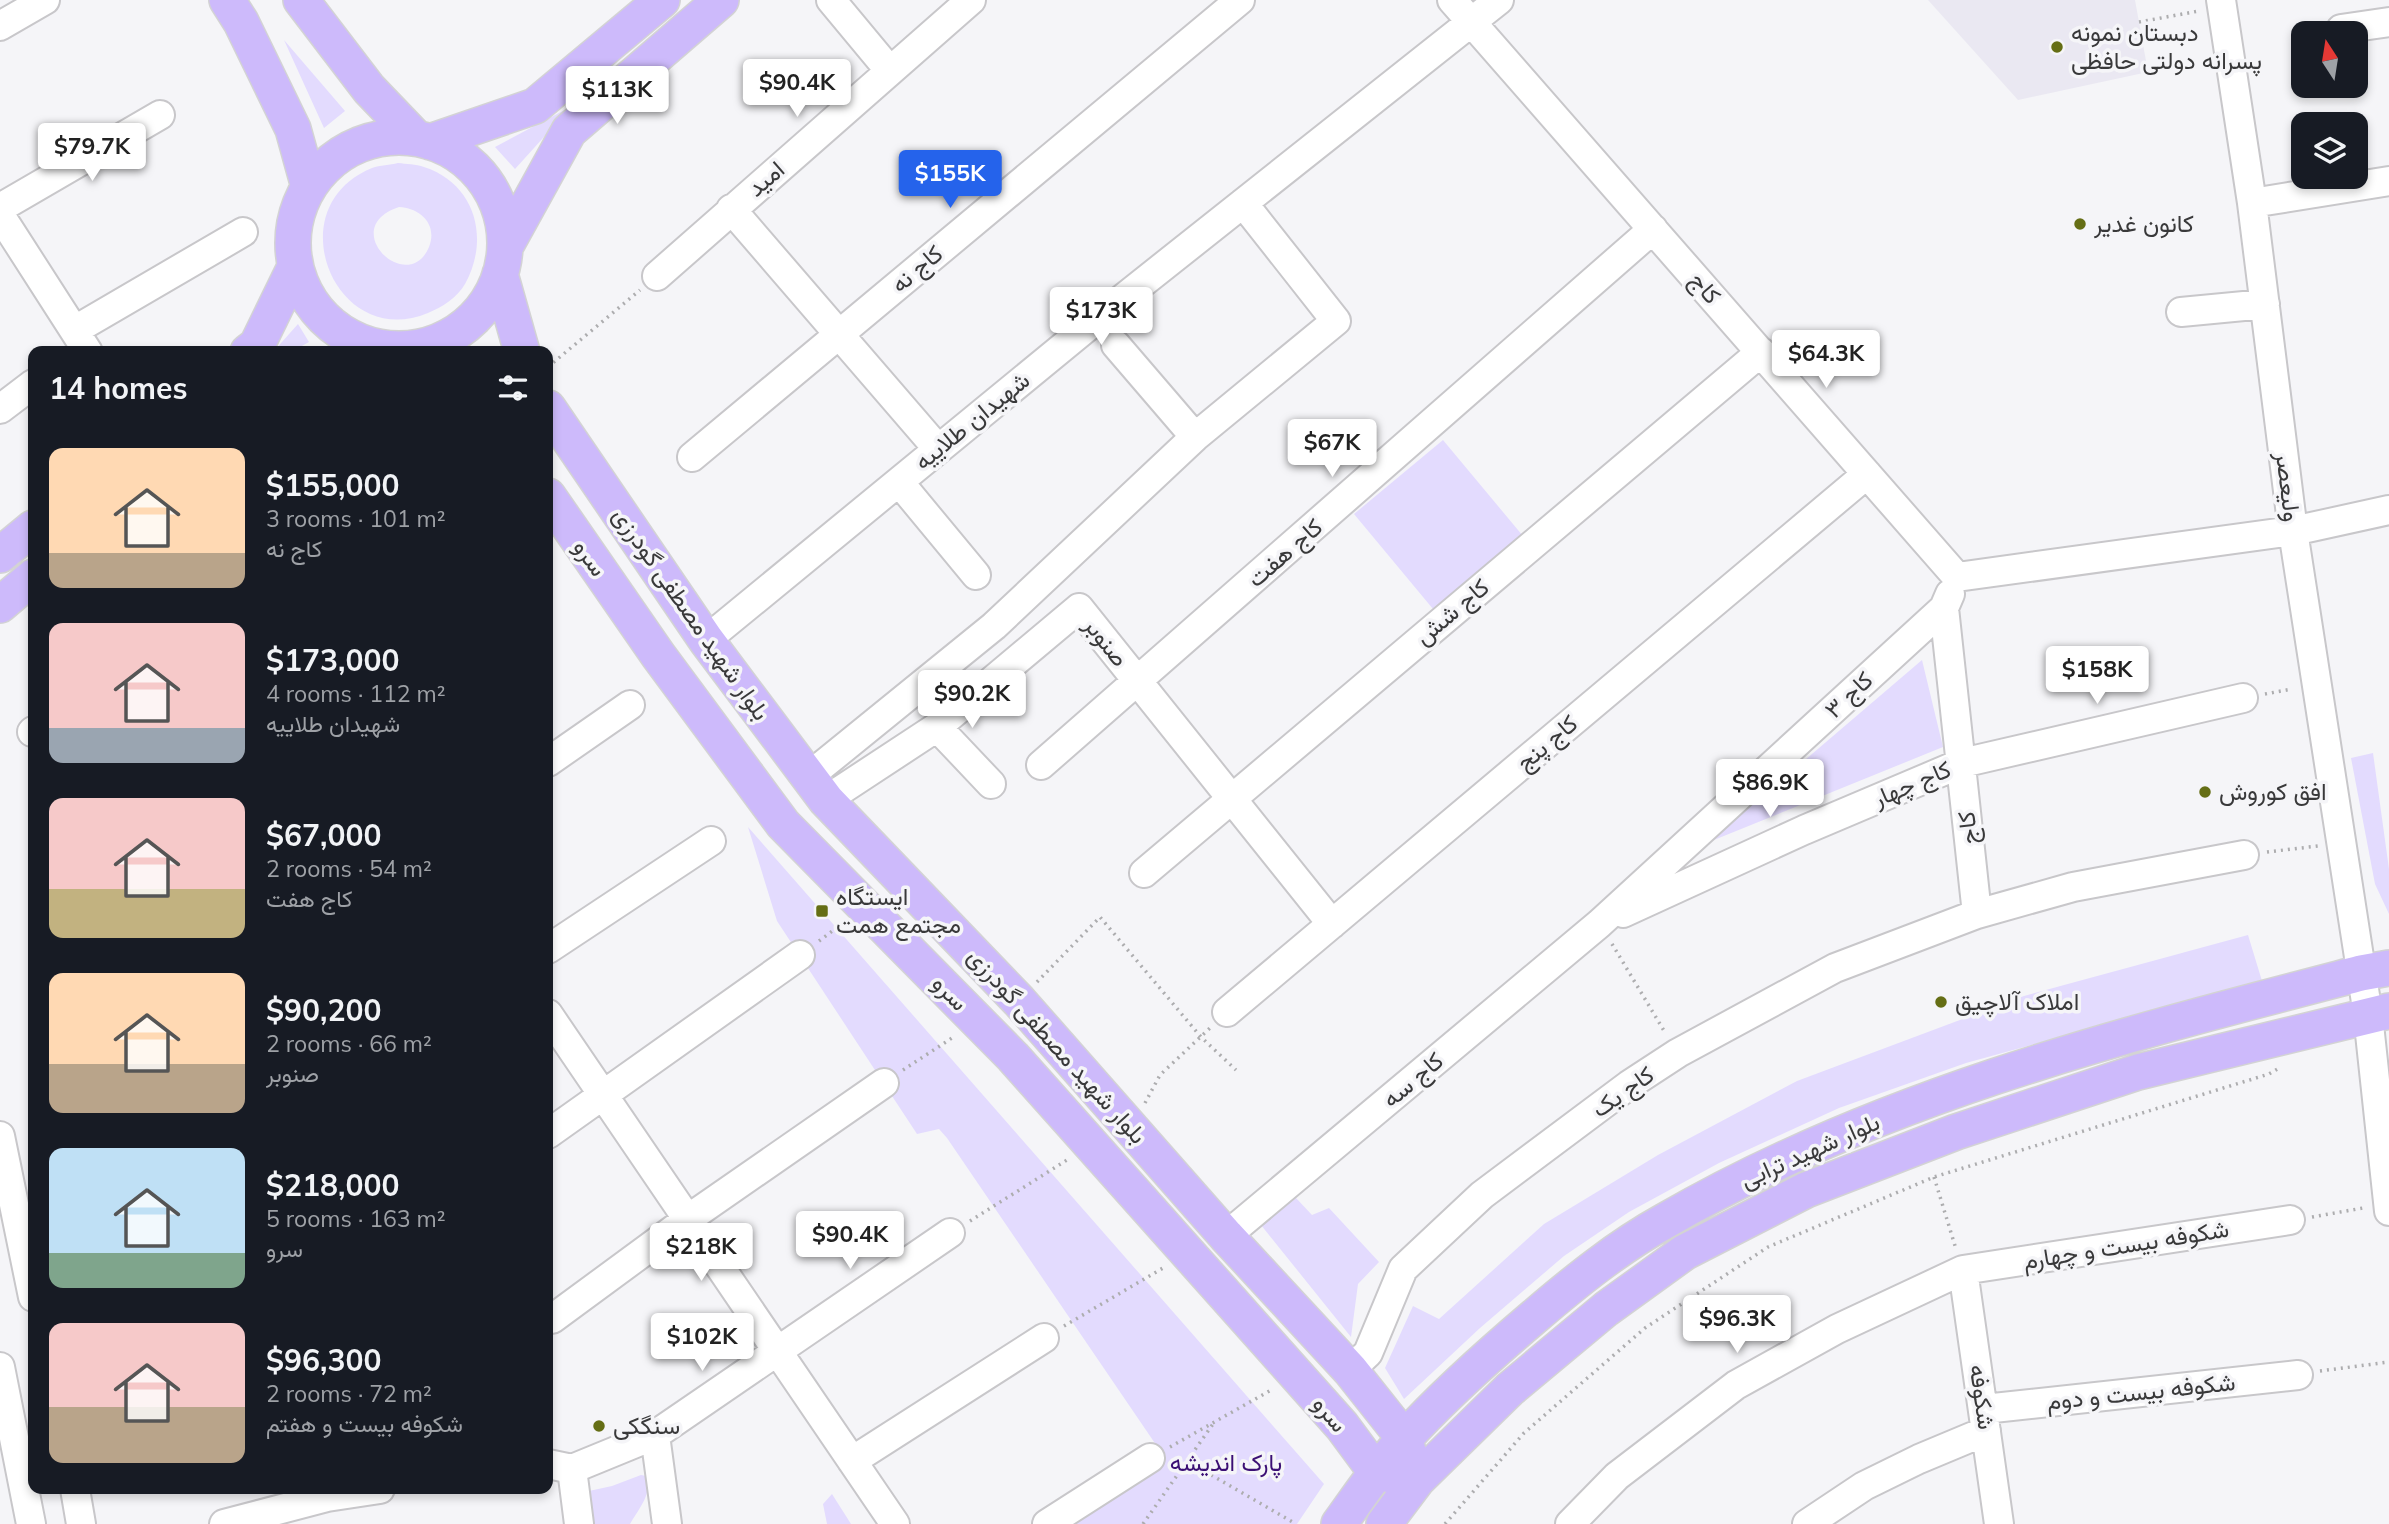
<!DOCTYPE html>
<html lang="en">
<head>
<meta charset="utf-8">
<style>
  :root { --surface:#171b24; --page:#242831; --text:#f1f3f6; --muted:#9ea1a6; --accent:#2563eb }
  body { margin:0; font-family:Mulish,Vazirmatn,sans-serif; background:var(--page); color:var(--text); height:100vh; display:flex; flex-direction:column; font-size:26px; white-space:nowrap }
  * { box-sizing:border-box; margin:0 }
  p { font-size:23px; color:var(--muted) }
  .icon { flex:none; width:38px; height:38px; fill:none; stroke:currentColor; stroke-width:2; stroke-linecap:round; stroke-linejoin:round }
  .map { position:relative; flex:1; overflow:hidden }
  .side { position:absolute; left:28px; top:346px; width:525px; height:1148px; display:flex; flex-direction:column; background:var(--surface); border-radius:14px; box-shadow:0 4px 10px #0003 }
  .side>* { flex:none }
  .needle { width:46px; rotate:348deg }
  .buttons { position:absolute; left:2291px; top:21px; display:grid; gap:14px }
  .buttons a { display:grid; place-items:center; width:77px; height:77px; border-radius:14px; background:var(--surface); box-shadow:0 4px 10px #0003; font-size:35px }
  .price { position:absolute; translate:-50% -60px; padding:0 16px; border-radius:7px; background:#fff; color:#222; font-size:23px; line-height:46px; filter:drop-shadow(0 2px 4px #0008) }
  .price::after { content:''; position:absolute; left:50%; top:42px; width:21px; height:16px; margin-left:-10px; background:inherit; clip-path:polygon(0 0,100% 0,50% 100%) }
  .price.active { background:var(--accent); color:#fff }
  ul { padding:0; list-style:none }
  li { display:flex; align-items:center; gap:21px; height:175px; padding:0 21px }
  li span { display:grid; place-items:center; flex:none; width:196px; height:140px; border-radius:14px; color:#555 }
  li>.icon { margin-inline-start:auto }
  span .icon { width:84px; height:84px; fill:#fffc; stroke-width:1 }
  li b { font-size:30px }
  h2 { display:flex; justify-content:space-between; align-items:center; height:84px; padding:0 21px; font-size:30px }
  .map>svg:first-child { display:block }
</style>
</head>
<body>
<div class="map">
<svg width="2389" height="1524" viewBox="0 0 2389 1524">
  <rect width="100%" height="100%" fill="#f5f5f8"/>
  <!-- built -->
  <path fill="#eae8f2" d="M1928,0H2135L2148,72L2018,100Z"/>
  <!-- green -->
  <path fill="#e3dbfe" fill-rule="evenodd" d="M284,40L345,111L324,128Z
    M572,106L515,169L495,147Z
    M398,163C406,164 416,164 424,167C476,184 490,239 465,284C457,298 442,307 428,313C335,352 276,207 372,168C380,165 390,165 398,163ZM399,207C420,208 438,224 429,247C408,297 336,228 399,207Z
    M298,324L309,342L291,352H273Z
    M1443,440L1523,536L1433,609L1354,514Z
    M1922,660L1943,747L1709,842Z
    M2373,753L2389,869V914L2375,884L2351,758Z
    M748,827L1324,1484L1297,1524H1064L1165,1458L947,1138L939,1129L917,1134L777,921Z
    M2248,935L2262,981L1966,1063L1839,1108L1719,1163L1629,1212L1564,1256L1480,1328L1404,1399L1385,1368L1413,1306L1439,1319L1544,1224L1658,1155L1797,1081L2024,996Z
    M1296,1198L1312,1215L1329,1208L1379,1262L1358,1284L1351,1337L1261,1225Z
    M641,1475L646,1476C654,1492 638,1510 630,1524H593L589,1491L612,1486Z
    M832,1494L851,1524H827L823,1504Z"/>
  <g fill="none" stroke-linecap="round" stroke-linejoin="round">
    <defs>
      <path id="minor" d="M831,0L890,71
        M1452,0L1957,577L2293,531L2389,510
        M2221,0L2252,203L2293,531L2368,1015L2389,1211
        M0,26L45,0
        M2341,29L2389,22
        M2252,203L2389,181
        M0,208L160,115
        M731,209L938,449
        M0,215L88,352
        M657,276L971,0
        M2181,312L2265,304
        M75,330L243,232
        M1116,345L1195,437
        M0,409L33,384
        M692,457L1240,0
        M899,482L976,575
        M1950,594L1944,608L1977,914
        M706,640L1097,319L1499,0
        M937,727L991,784
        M32,732L33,731
        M548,762L630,705
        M1041,765L1653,229
        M808,777L994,626L1195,437L1336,321L1243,203
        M826,800L937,727L1079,608L1332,924
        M1144,873L1761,352
        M1623,913L1804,830L1962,763L2243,698
        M548,949L711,841
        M1227,1012L1867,474
        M548,1014L895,1524
        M548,1134L800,955
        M0,1136L33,1297
        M1226,1236L1599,924L1944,608
        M1963,1270L1999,1524
        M552,1319L688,1219L884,1083
        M0,1367L31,1524
        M1350,1370L1368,1353L1403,1269L1482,1195L1629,1085L1678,1053L1835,968L1977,914L2073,887L2244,855
        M1984,1409L2298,1375
        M655,1435L667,1524
        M852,1461L1044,1338
        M548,1464L572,1469
        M75,1489L81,1524
        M224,1524L327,1497L380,1489
        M579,1524L572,1469L655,1435L950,1233
        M1047,1524L1150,1458
        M1570,1524L1617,1476L1736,1385L1837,1329L1963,1270L2290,1220
        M1807,1524L1864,1486L1919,1459L1986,1431"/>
      <path id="major" d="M227,0L241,22L293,129L309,187
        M301,0L369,89L416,138
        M293 243a106 106 0 1 1 212 0a106 106 0 1 1-212 0Z
        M430,142L535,106L662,0
        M505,247L569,131L721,0
        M500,274L522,352
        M248,352L257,345L295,267
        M548,408L706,640L826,800L1019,1001L1226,1236L1350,1370L1404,1438L1417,1480L1376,1472
        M548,496L658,655L783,824L1013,1057L1342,1426L1376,1472
        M0,555L33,528
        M0,605L33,577
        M1339,1524C1360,1495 1380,1465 1404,1439C1444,1395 1489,1355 1535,1316C1576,1281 1618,1247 1665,1221C1880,1096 2123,1035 2361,973L2389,968
        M1384,1524L1417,1480L1510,1389L1606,1309L1685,1252L1806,1190L1956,1132L2138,1072L2389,1011"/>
    </defs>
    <!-- minor casing -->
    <use href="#minor" stroke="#c8c7ca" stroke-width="32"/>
    <!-- major casing -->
    <use href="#major" stroke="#d3d3d4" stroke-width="38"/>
    <!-- path -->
    <path stroke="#adadaf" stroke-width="3.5" stroke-dasharray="2 5" stroke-linecap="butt" d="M2139,22L2199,11
      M548,367L640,290
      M2265,694L2292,689
      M2267,852L2318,846
      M819,941L843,923
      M1612,944L1666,1034
      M1037,982L1100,917L1201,1037L1236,1070
      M903,1070L955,1036
      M1145,1103L1160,1075L1210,1028
      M1934,1177L1956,1249
      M2312,1217L2363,1208
      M970,1221L1067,1160
      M1064,1326L1163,1268
      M2320,1371L2389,1362
      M1170,1447L1273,1389
      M1187,1461L1296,1524
      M1143,1524L1213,1424
      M1445,1524L1524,1433L1645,1328L1768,1247L1934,1177L2269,1074L2279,1068"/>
    <!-- minor -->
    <use href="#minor" stroke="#fff" stroke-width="28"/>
    <!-- major -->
    <use href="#major" stroke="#cdbafb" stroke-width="35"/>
  </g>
  <!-- markers -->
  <g fill="#656e15" stroke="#f5f5f8" stroke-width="2.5">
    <circle cx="2057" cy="47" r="7"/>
    <circle cx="2080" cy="224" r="7"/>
    <circle cx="2205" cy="792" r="7"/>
    <rect x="815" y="904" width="14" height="14" rx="3.5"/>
    <circle cx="1941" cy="1002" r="7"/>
    <circle cx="599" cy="1426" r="7"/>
  </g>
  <g text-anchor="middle" stroke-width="7" stroke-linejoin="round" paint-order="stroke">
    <!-- poi labels -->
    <g font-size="24" fill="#39393a" stroke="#f5f5f8" text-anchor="start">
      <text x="2071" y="41">دبستان نمونه<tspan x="2071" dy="28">پسرانه دولتی حافظی</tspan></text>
      <text x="2094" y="232">کانون غدیر</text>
      <text x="2219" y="800">افق کوروش</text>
      <text x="836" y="905">ایستگاه<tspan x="836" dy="28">مجتمع همت</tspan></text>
      <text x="1955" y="1010">املاک آلاچیق</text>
      <text x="613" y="1434">سنگکی</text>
    </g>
    <!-- street labels -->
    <g font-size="24" fill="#39393a" stroke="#f5f5f8">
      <text transform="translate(766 179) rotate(-41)" y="8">امید</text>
      <text transform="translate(917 269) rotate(-40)" y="8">کاج نه</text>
      <text transform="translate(1705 288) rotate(49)" y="8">کاج</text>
      <text transform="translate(972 421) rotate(-39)" y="8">شهیدان طلاییه</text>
      <text transform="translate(2288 487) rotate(83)" y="8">ولیعصر</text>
      <text transform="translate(1285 553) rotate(-41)" y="8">کاج هفت</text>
      <text transform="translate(590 558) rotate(55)" y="8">سرو</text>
      <text transform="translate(1452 612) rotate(-40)" y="8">کاج شش</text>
      <text transform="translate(691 614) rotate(55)" y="8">بلوار شهید مصطفی گودرزی</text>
      <text transform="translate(1106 642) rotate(52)" y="8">صنوبر</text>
      <text transform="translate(1849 695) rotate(-43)" y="8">کاج ۳</text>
      <text transform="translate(1547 743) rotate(-40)" y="8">کاج پنج</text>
      <text transform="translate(1912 784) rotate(-23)" y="8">کاج چهار</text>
      <text transform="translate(1968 828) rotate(-96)" y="8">کاج</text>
      <text transform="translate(950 993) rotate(46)" y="8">سرو</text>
      <text transform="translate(1057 1046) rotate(48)" y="8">بلوار شهید مصطفی گودرزی</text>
      <text transform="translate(1413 1080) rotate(-40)" y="8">کاج سه</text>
      <text transform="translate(1623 1092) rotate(-35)" y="8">کاج یک</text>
      <text transform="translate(1810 1151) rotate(-24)" y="8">بلوار شهید ترابی</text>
      <text transform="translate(2126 1245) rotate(-9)" y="8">شکوفه بیست و چهارم</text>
      <text transform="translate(2141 1392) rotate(-6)" y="8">شکوفه بیست و دوم</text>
      <text transform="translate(1982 1397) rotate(82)" y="8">شکوفه</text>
      <text transform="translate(1330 1414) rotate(50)" y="8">سرو</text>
    </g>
    <!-- park labels -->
    <g font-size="24" fill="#3b0f74" stroke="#f5f5f8">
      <text x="1226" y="1471">پارک اندیشه</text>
    </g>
  </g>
</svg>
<div class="buttons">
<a><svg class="needle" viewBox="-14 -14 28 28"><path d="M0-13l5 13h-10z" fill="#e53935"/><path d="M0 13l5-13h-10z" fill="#9ea1a6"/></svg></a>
<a><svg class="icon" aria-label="layers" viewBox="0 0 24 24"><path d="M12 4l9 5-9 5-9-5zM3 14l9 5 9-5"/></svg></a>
</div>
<b class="price" style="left:797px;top:119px">$90.4K</b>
<b class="price" style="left:617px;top:126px">$113K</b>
<b class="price" style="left:92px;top:183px">$79.7K</b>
<b class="price active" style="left:950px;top:210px">$155K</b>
<b class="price" style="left:1101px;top:347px">$173K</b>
<b class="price" style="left:1826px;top:390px">$64.3K</b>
<b class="price" style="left:1332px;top:479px">$67K</b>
<b class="price" style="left:2097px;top:706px">$158K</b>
<b class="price" style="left:972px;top:730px">$90.2K</b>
<b class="price" style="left:1770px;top:819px">$86.9K</b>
<b class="price" style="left:850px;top:1271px">$90.4K</b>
<b class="price" style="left:701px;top:1283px">$218K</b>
<b class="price" style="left:1737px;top:1355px">$96.3K</b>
<b class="price" style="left:702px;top:1373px">$102K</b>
<section class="side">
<h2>14 homes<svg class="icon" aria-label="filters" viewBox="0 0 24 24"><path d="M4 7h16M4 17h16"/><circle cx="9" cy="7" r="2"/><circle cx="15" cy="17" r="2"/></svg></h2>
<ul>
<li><span style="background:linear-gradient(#ffd9b3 75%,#b9a48a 0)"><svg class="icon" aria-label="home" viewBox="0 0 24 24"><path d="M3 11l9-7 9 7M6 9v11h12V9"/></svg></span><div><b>$155,000</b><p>3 rooms · 101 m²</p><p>کاج نه</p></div></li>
<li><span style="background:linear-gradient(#f6c9c9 75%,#9aa5b1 0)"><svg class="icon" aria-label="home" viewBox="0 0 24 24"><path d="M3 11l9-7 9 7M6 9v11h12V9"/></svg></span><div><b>$173,000</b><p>4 rooms · 112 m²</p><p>شهیدان طلاییه</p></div></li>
<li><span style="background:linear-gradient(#f6c9c9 65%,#c2b280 0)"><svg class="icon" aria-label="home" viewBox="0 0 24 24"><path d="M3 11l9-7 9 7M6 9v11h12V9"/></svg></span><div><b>$67,000</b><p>2 rooms · 54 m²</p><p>کاج هفت</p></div></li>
<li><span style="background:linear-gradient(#ffd9b3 65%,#b9a48a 0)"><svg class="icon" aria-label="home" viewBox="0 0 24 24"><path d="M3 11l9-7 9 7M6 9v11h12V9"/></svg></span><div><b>$90,200</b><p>2 rooms · 66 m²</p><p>صنوبر</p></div></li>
<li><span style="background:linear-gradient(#bfe0f5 75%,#7fa58c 0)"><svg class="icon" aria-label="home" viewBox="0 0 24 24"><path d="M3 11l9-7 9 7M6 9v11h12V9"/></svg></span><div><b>$218,000</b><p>5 rooms · 163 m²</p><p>سرو</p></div></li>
<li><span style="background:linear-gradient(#f6c9c9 60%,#b9a48a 0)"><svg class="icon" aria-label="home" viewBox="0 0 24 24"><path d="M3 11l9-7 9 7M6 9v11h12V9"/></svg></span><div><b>$96,300</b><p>2 rooms · 72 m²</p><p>شکوفه بیست و هفتم</p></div></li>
</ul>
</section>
</div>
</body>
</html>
